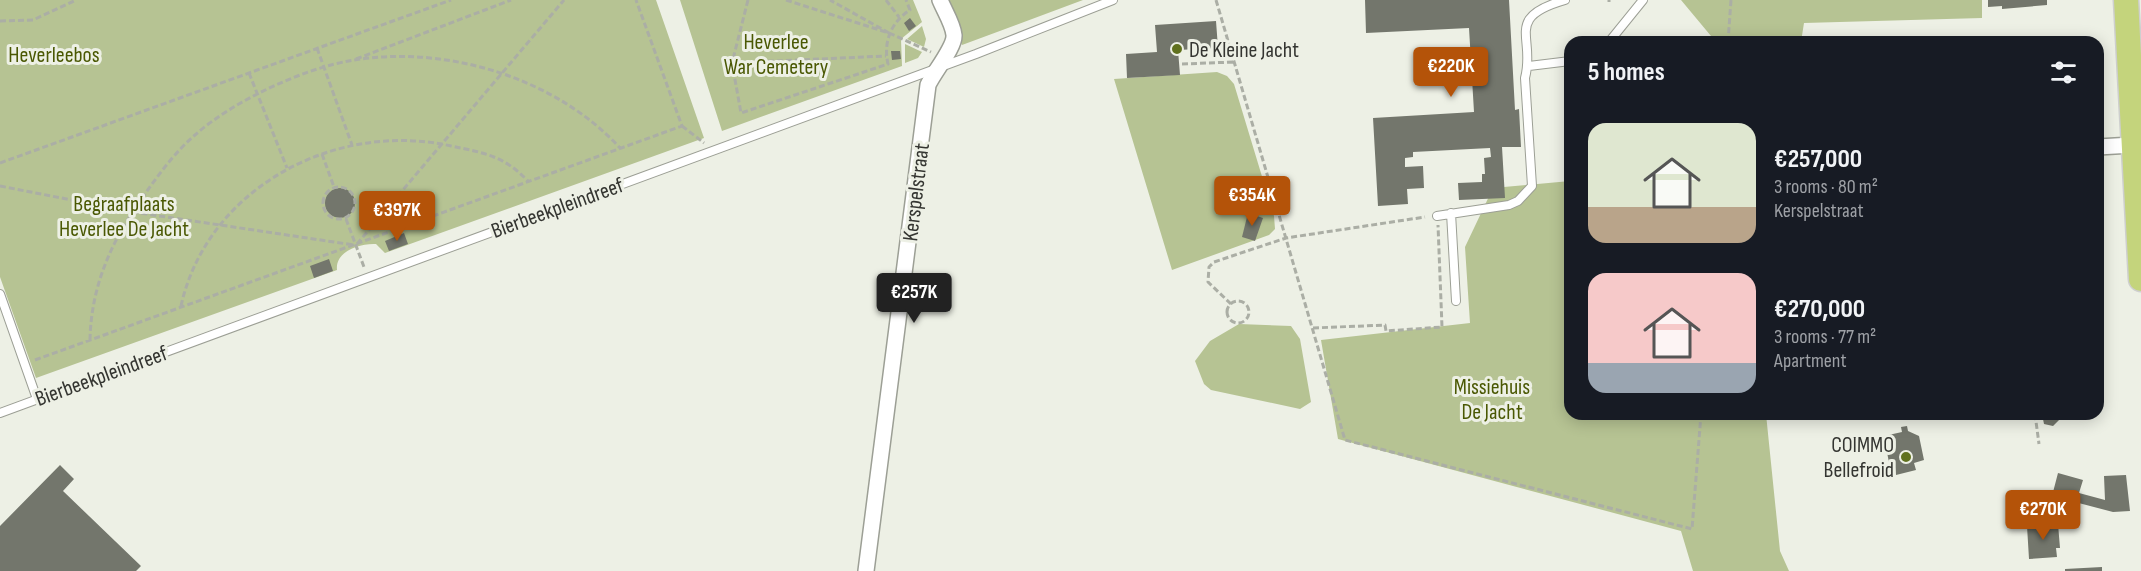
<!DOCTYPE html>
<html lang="en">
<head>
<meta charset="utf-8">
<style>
  :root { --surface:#171b24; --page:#242831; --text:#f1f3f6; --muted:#9ea1a6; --accent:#b45309 }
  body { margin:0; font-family:"Sofia Sans Condensed",sans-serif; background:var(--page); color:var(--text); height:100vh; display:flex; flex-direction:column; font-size:22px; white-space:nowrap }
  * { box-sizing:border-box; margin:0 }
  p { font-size:20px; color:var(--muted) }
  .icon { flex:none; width:33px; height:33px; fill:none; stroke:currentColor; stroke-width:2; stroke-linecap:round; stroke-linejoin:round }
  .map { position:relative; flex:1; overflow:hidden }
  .sheet { position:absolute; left:1564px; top:36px; width:540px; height:384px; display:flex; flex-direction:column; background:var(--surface); border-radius:18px; box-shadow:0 3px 15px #0003 }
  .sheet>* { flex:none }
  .price { position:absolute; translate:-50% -51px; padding:0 14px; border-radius:6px; background:var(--accent); color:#fff; font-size:20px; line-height:39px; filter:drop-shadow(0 2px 3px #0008) }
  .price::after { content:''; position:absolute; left:50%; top:36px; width:18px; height:14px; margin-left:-9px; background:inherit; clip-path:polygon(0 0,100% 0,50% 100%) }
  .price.current { background:#222; color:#fff }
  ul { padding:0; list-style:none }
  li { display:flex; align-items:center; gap:18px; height:150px; padding:0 24px }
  li span { display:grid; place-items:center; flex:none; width:168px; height:120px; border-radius:18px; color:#555 }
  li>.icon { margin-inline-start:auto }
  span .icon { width:72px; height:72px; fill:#fffc; stroke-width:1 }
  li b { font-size:26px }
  h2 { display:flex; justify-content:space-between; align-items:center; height:72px; padding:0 24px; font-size:26px }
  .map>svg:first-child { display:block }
</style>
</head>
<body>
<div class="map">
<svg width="2141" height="571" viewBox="0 0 2141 571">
  <rect width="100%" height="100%" fill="#edf0e5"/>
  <!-- green -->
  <path fill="#b6c393" d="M0,0H656L704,138L385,253L376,244C360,243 335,251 337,270L36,378L0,277Z
    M680,0H913L922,22L901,39L902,66L722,131Z
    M945,0H1083L962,45Z
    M1681,0H1982V18L1804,23L1801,42H1716Z
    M922,26L926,39L924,47L907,39Z
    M905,44L922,52L918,58L905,63Z
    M1217,72L1227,76L1234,84L1274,216L1275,229L1269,235L1172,270L1114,79Z
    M1570,181V414H1766L1780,551L1789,571H1693L1681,531L1338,439L1321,340L1470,323L1465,247L1493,188Z
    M1239,324L1291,326L1300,339L1311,402L1300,409L1211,390L1204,384L1195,361L1210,341Z"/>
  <!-- building -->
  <path fill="#73766c" d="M1365,0H1509L1515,110L1519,109L1521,147H1502L1505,198L1459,200L1458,183L1482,182V174H1485L1484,158L1491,157L1490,148L1413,152V157L1405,158V167L1423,166L1424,188L1407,189L1408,204L1378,206L1373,118L1474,112L1469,28L1366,33Z
    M1988,0H2047V5L2002,9V6L1988,7Z
    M910,18L916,26L909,31L904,23Z
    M1216,21L1218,48L1178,50L1180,75L1127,78L1126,54L1157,52L1155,25Z
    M891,51H900L901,59L892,60Z
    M325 203a15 15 0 1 1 30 0a15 15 0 1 1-30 0Z
    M1248,213L1263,218L1255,241L1242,237Z
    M404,233L408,244L389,251L385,241Z
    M329,259L333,271L314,278L310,266Z
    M1838,414H1873V415L1842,420Z
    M2042,414H2065L2053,426L2044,424Z
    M1907,426L1908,431L1919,436L1924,460L1914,463L1916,470L1896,475L1895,467L1890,468L1884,436L1902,432L1901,427Z
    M60,465L74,479L63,491L141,566L136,571H0V526Z
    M2058,473L2083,480L2079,493L2105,500L2104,476L2126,475L2130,511L2113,512L2052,496Z
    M2058,524L2060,548H2056L2057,557L2029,559L2027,526Z
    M2102,567V571H2065V569Z"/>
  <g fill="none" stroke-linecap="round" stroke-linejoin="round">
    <defs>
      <path id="lane" d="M1609,42L1643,0
        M1529,66L1570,61
        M1451,213L1456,301
        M1437,216L1509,205L1518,201L1532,186L1525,78C1536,37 1503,18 1565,0
        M0,294L37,399
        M0,413L976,54L1113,0"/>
      <path id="street" d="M2098,147L2132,145
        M866,571L928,85C934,72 955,47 954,35C953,24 944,10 940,0"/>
      <path id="primary" d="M2126,0L2141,279"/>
    </defs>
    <!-- lane casing -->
    <use href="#lane" stroke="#9c9f95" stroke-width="10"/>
    <!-- street casing -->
    <use href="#street" stroke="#9c9f95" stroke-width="18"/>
    <!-- primary casing -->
    <use href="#primary" stroke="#cecfce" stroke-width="27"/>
    <!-- path -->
    <path stroke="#abaea5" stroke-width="3" stroke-dasharray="6 3" stroke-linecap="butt" d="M748,0L732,63L741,113L888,64C883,42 891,22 910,10L906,0
      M786,0L889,33L830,0
      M886,0L899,17
      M1216,0L1345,440L1692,529L1701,414
      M1609,0V2
      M0,21L33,20L76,0
      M889,33L931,52
      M1728,42L1731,0
      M317,48L352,145
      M356,59L511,0
      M732,63L886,56
      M1182,64L1234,62
      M249,73L287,168
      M682,126L704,143
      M322,154L334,187
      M0,163L451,0
      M0,186L133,212L354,245
      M323 203a16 16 0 1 1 32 0a16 16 0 1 1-32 0Z
      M346,219L364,267
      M357,244L564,0
      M1227 312a11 11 0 1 1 22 0a11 11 0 1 1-22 0Z
      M1231,304L1208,282L1209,267L1214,262L1286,238L1425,217
      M181,306C207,188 336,120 451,146C485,153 504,156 528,181
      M1313,328L1385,325L1386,331L1442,327L1438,225
      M90,340C91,288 110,244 140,201C156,178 174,153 195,135C233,101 304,68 354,60C447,45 556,78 620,148
      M35,360L682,126L636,0
      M2035,414L2039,444"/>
    <!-- lane -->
    <use href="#lane" stroke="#fff" stroke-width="8"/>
    <!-- street -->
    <use href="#street" stroke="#fff" stroke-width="15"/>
    <!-- primary -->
    <use href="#primary" stroke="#c4d47c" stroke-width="24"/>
  </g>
  <!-- markers -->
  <g fill="#60711e" stroke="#edf0e5" stroke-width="2">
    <circle cx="1177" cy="49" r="6"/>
    <circle cx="1906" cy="457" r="6"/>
  </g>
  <g text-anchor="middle" stroke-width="6" stroke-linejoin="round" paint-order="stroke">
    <!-- park labels -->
    <g font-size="22" fill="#4a5803" stroke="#edf0e5">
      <text x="776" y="49">Heverlee<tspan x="776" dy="25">War Cemetery</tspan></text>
      <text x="54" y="62">Heverleebos</text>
      <text x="124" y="211">Begraafplaats<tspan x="124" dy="25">Heverlee De Jacht</tspan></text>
      <text x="1492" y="394">Missiehuis<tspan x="1492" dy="25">De Jacht</tspan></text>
    </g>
    <!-- poi labels -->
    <g font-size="22" fill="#343531" stroke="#edf0e5" text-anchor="start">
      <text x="1189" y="57">De Kleine Jacht</text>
      <text x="1894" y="452" text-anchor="end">COIMMO<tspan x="1894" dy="25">Bellefroid</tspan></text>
    </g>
    <!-- street labels -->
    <g font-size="22" fill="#343531" stroke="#edf0e5">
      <text transform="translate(915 192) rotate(-83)" y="8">Kerspelstraat</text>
      <text transform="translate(557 207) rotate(-20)" y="8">Bierbeekpleindreef</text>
      <text transform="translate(101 375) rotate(-20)" y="8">Bierbeekpleindreef</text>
    </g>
  </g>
</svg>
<b class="price" style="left:1451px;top:98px">€220K</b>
<b class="price" style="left:1252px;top:227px">€354K</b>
<b class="price" style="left:397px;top:242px">€397K</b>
<b class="price current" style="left:914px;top:324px">€257K</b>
<b class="price" style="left:2043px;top:541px">€270K</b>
<section class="sheet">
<h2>5 homes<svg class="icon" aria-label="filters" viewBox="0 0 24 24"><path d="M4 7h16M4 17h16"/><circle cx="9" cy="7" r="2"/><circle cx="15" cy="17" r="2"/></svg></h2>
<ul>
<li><span style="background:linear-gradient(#dfe7d0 70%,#b9a48a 0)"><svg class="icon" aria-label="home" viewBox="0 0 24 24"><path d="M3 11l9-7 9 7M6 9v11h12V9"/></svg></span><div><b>€257,000</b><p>3 rooms · 80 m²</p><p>Kerspelstraat</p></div></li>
<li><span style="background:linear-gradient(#f6c9c9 75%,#9aa5b1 0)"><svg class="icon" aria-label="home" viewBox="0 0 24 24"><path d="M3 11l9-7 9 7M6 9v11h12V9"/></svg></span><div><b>€270,000</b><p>3 rooms · 77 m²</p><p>Apartment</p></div></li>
</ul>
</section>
</div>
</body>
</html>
